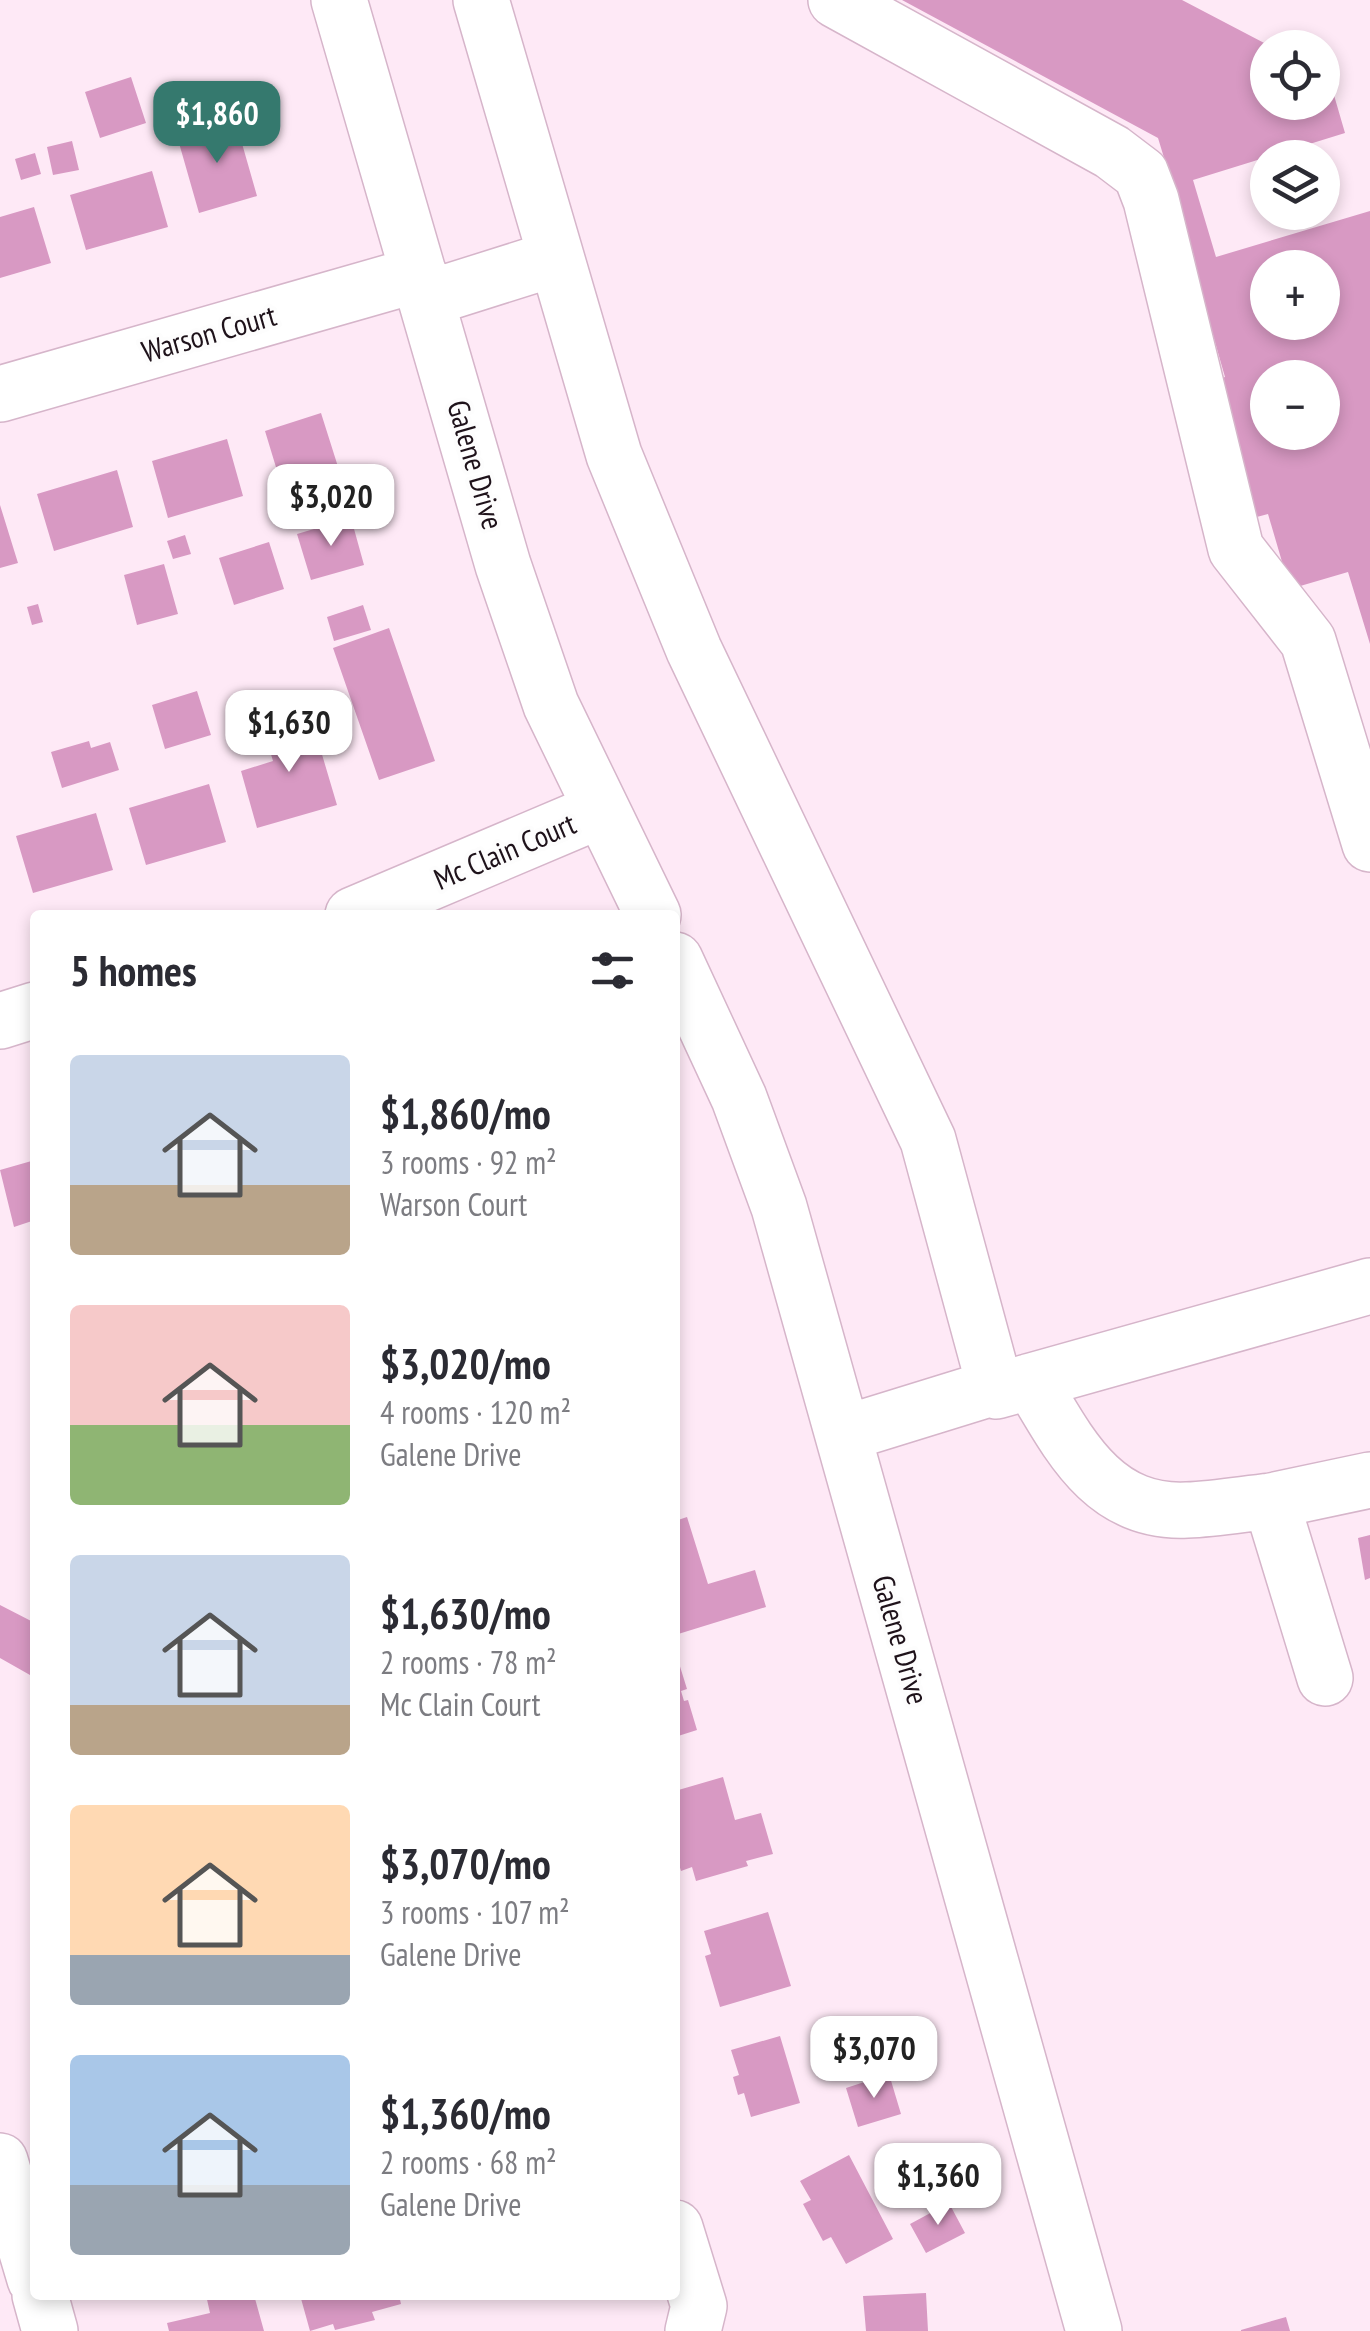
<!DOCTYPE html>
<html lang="en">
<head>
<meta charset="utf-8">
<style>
  :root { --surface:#fff; --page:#f7f7f7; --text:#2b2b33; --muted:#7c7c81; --accent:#35796e }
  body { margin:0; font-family:"PT Sans Narrow",sans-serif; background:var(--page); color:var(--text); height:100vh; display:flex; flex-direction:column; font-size:38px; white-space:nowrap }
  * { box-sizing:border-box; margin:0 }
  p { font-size:32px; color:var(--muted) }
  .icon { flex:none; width:55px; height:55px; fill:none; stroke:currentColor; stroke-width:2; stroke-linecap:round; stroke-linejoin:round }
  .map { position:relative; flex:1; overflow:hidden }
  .drawer { position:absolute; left:30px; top:910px; width:650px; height:1390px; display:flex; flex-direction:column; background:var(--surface); border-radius:10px; box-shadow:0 5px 15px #0003 }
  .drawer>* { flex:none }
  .tools { position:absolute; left:1250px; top:30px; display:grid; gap:20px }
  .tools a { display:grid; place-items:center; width:90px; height:90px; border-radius:50%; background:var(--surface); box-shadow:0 5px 15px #0003; font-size:50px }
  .price { position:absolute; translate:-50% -85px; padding:0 22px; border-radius:20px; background:#fff; color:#222; font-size:32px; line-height:65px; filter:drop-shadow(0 2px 5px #0008) }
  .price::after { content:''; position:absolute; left:50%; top:60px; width:30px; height:22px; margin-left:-15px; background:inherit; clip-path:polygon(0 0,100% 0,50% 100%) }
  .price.selected { background:var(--accent); color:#fff }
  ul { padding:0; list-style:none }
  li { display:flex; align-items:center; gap:30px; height:250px; padding:0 40px }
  li span { display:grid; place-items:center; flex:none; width:280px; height:200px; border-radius:10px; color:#555 }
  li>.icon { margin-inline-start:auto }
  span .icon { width:120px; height:120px; fill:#fffc; stroke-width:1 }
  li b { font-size:42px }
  h2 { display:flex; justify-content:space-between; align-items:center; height:120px; padding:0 40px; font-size:42px }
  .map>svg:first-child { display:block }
</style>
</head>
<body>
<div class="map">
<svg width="1370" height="2331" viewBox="0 0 1370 2331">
  <rect width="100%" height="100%" fill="#fee9f6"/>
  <!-- building -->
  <path fill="#d899c3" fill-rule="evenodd" d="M902,0H1182L1268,45V102H1322V75L1329,78L1345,133L1193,180L1216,257L1370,211V644L1348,572L1290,589L1268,514L1253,518L1213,381L1225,377L1192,262H1195L1194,256L1158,138ZM1268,268H1322V322H1268ZM1268,378H1322V432H1268Z
    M131,77L146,123L100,138L85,92Z
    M235,119L257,196L199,213L177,136Z
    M72,141L79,170L53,175L47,147Z
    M35,153L41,174L21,180L15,159Z
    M152,171L168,227L86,250L70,195Z
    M34,207L51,263L0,278V217Z
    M321,413L346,492L289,510L265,431Z
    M227,439L243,496L168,518L152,461Z
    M117,470L133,527L54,551L37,494Z
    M0,505L18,563L0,568Z
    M351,518L364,565L311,580L297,534Z
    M185,535L191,554L173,559L167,541Z
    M269,542L284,589L234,605L219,558Z
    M164,564L178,614L137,625L124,575Z
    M38,604L43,622L32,625L27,607Z
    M363,605L371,630L334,641L327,617Z
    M389,628L435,761L379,780L333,648Z
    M197,691L211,735L165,749L152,705Z
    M310,714L337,805L257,828L241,771L273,761L263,728Z
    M89,741L91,748L110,742L119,770L62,788L51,752Z
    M209,784L226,842L146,865L129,808Z
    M96,813L113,870L33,893L16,836Z
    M35,1160V1220L14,1227L0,1170Z
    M687,1517L708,1584L755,1570L766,1607L675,1635V1521Z
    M1370,1535V1578L1365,1580L1358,1538Z
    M0,1605L35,1623V1667L30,1675L0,1658Z
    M678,1660L687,1689L681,1691L684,1701L688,1700L697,1730L675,1737V1661Z
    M723,1777L735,1820L761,1813L773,1854L746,1861L748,1866L696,1881L692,1867L681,1871L675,1852V1791Z
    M768,1912L791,1986L720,2007L705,1956L711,1954L704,1931Z
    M780,2036L800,2103L751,2117L744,2093L738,2095L733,2077L739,2075L731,2050Z
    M889,2074L901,2114L858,2127L846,2088Z
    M849,2155L893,2239L846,2264L831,2237L823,2241L803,2204L811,2200L800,2181Z
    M949,2203L965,2233L926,2253L910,2224Z
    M926,2293L928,2331H866L863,2296Z
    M206,2295H254L264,2331H169L167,2323L210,2313Z
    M300,2295H399L401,2304L372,2312L375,2320L335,2330L333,2324L310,2331Z
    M1286,2317L1290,2331H1241V2330Z"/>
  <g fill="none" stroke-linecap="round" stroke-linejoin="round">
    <defs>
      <path id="minor" d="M339,0L503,565L551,705L653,915
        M481,0L614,455L694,650L928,1140L996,1391L1370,1286
        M836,0L1112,152L1141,174L1151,200L1236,549L1308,641L1370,844
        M426,299L556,258
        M0,394L419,274
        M353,915L601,810
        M675,960L739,1098L779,1207L1094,2331
        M0,1021L35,1010
        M1031,1381C1069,1444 1102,1514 1187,1510C1215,1509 1243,1504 1271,1501
        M843,1434L995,1387
        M1325,1678L1271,1501L1370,1480
        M0,2161L35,2279
        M675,2228L699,2306L693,2331
        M40,2295L50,2331"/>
    </defs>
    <!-- minor casing -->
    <use href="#minor" stroke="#d6b5ca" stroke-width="58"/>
    <!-- minor -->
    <use href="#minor" stroke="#fff" stroke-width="55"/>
  </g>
  <g text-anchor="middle" stroke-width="8" stroke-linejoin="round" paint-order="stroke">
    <!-- street labels -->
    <g font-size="30" fill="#1e121a" stroke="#fdfdfd">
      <text transform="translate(209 334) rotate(-16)" y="10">Warson Court</text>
      <text transform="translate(475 465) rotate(74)" y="10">Galene Drive</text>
      <text transform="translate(505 852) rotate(-23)" y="10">Mc Clain Court</text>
      <text transform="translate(900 1640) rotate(74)" y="10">Galene Drive</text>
    </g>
  </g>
</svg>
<div class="tools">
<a><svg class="icon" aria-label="locate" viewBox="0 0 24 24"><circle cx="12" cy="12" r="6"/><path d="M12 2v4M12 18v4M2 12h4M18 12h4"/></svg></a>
<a><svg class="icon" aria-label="layers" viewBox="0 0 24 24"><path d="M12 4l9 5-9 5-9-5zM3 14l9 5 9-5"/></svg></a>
<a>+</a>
<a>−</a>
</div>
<b class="price selected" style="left:217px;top:166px">$1,860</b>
<b class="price" style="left:331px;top:549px">$3,020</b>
<b class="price" style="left:289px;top:775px">$1,630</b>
<b class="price" style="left:874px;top:2101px">$3,070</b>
<b class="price" style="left:938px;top:2228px">$1,360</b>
<section class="drawer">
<h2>5 homes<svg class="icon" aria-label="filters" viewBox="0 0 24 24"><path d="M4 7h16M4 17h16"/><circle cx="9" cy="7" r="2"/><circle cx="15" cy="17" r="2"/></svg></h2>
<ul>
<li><span style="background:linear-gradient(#c9d6e8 65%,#b9a48a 0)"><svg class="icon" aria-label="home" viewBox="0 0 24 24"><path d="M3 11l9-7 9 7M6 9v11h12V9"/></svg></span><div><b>$1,860/mo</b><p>3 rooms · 92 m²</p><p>Warson Court</p></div></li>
<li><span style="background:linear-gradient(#f6c9c9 60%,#8fb573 0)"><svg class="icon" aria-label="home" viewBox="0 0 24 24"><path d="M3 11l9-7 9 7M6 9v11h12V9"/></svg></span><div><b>$3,020/mo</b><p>4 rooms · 120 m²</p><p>Galene Drive</p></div></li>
<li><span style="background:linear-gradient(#c9d6e8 75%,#b9a48a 0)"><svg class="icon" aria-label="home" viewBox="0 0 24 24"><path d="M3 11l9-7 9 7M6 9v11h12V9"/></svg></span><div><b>$1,630/mo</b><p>2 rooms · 78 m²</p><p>Mc Clain Court</p></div></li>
<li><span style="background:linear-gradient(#ffd9b3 75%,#9aa5b1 0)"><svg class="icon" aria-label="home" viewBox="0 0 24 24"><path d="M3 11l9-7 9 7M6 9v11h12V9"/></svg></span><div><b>$3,070/mo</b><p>3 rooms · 107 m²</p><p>Galene Drive</p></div></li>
<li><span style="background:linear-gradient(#a9c7e8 65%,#9aa5b1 0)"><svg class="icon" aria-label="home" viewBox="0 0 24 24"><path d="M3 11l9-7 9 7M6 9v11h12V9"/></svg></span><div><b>$1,360/mo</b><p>2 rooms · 68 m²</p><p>Galene Drive</p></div></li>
</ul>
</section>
</div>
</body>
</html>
